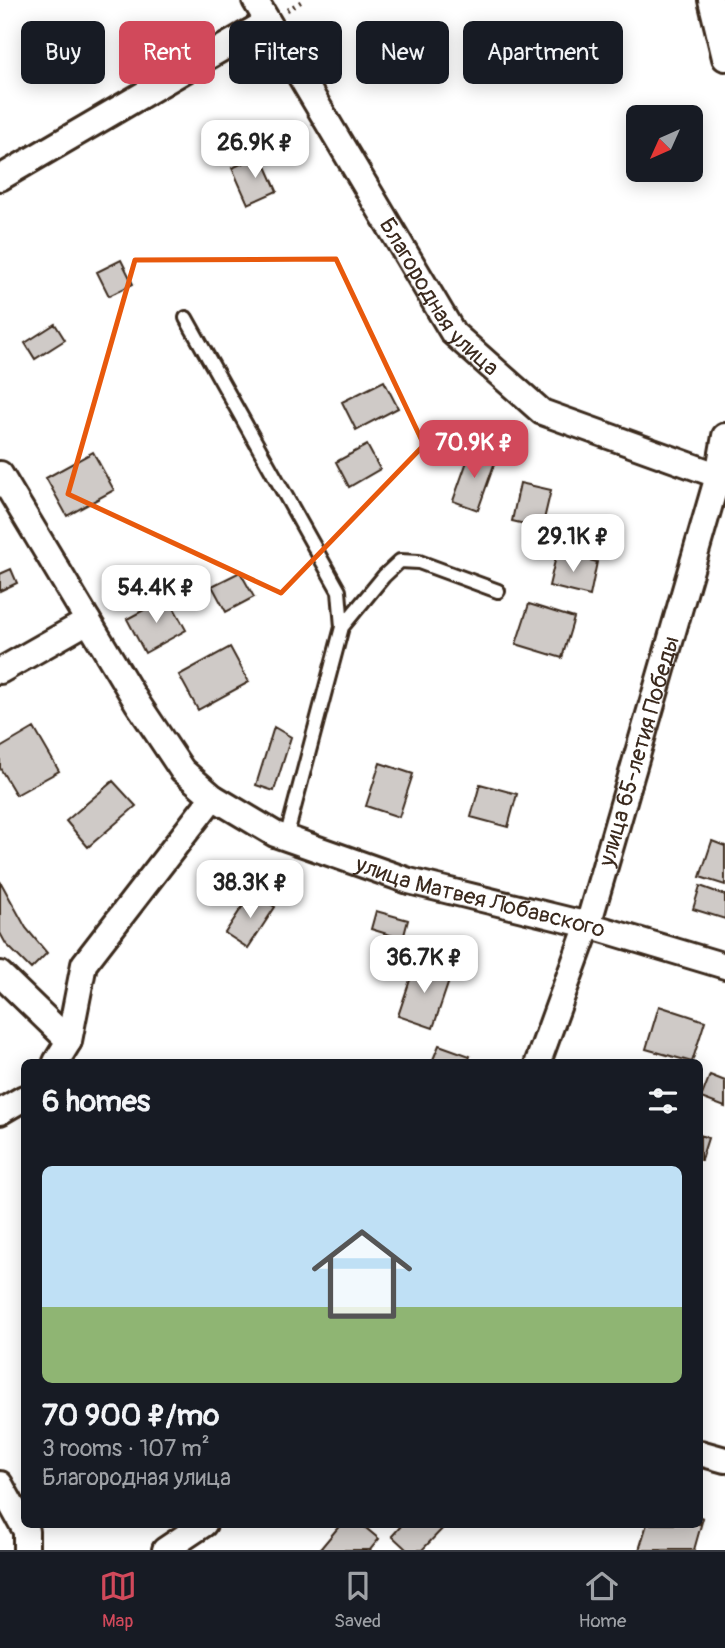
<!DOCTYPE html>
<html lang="en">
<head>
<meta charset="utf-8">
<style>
  :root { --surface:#171b24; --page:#20242c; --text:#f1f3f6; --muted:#9ea1a6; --line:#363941; --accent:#d1495b }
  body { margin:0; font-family:Pangolin,sans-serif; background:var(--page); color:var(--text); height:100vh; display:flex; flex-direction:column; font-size:26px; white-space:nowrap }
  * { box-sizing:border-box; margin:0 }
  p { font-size:23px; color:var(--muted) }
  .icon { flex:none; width:38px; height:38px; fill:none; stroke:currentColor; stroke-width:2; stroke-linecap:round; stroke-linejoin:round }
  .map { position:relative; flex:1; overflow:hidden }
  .side { position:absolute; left:21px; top:1059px; width:682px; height:469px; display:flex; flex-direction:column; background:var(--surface); border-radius:10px; box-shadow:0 4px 18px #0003 }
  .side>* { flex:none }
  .hud { position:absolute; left:21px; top:21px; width:684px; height:63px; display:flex; gap:14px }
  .needle { width:46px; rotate:225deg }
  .tools { position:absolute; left:626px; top:105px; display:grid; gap:14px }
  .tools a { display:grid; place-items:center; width:77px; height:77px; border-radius:10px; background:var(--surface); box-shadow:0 4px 18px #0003; font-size:35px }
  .price { position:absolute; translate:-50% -60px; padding:0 16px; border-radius:14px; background:#fff; color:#222; font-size:23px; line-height:46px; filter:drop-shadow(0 2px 4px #0008) }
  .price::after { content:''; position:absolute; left:50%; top:42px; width:21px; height:16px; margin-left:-10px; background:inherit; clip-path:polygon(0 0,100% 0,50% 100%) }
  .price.current { background:var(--accent); color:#fff }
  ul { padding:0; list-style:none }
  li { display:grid; align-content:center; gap:14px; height:371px; padding:0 21px }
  li span { display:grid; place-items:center; height:217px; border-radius:10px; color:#555 }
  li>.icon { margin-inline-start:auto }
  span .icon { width:126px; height:126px; fill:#fffc; stroke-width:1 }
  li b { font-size:30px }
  h2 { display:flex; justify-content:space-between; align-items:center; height:84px; padding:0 21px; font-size:30px }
  .chip { padding:0 24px; border-radius:10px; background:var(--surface); box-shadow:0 4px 18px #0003; font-size:24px; line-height:63px }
  .chip.current { background:var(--accent); color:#fff }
  .menu { display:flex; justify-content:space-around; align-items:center; height:98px; border-top:2px solid var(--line); background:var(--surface); font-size:19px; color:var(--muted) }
  .menu a { display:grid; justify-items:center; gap:4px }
  .menu .current { color:var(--accent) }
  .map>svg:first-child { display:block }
</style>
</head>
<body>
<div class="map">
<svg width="725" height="1550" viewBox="0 0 725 1550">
  <rect width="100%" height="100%" fill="#fff"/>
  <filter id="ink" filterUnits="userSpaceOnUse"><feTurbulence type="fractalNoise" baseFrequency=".0143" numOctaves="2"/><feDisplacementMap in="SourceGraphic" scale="14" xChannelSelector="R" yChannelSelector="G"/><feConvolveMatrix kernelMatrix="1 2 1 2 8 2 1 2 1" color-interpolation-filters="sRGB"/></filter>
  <g filter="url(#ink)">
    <!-- building -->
    <path fill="#cfcac7" stroke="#3b2a1e" stroke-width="2" d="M261,155L277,191L248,204L232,168Z
      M121,260L133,284L109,296L97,272Z
      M55,324L65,340L35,359L25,343Z
      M384,381L398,408L356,430L342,402Z
      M367,445L380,469L349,487L336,462Z
      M471,450L496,459L478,510L453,501Z
      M93,452L114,490L67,516L46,478Z
      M520,483L551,490L542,528L512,521Z
      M557,552L597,562L590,596L549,586Z
      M11,569L17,583L0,591V574Z
      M240,572L254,597L226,612L212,586Z
      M168,597L186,630L145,653L127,619Z
      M529,604L574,618L562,658L516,644Z
      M230,647L249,682L198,710L179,675Z
      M274,727L291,737L274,791L256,785Z
      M34,728L59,771L16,795L0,768V748Z
      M380,763L413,774L399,817L366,806Z
      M113,781L136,806L88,847L66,821Z
      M480,784L517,794L508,827L471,817Z
      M712,841L725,846V885L700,877Z
      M0,881L26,928L47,953L31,969L6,944L0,933Z
      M700,886L725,895V919L693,909Z
      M252,892L275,907L248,948L225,933Z
      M376,911L408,920L403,939L371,929Z
      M416,962L451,975L433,1028L398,1016Z
      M659,1006L705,1021L692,1062L646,1049Z
      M439,1045L470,1056L468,1062H432Z
      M710,1075L725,1081V1107L701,1098Z
      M700,1135L708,1138L701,1160H700Z
      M700,1517L703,1518L694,1550H639L647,1524H700Z
      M341,1524H361L379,1539L370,1550H323L321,1548Z
      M399,1524H447L422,1550H407L392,1536L401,1526Z"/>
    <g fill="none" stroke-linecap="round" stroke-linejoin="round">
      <defs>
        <path id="service" d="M186,318L339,591L342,627L286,838
          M342,627L384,576L400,561L419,562L498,591"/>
        <g id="minor">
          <path id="s1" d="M255,0L453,333L542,412L725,478"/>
          <path d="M711,0L725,58"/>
          <path d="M0,178L267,22"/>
          <path id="s2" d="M0,474L138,704L182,770L213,797L275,834L409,881L588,925L725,966"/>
          <path d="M0,671L88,621"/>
          <path d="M0,974L69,1041L56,1062"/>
          <path d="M69,1041L84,964L213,797"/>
          <path id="s3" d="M538,1062L588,925L718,476L725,436"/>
          <path d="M0,1112L24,1098"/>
          <path d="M700,1453L725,1460"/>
          <path d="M0,1484L26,1531V1550"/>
          <path d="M165,1550L204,1524"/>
        </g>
      </defs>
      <!-- service casing -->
      <use href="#service" stroke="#3b2a1e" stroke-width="18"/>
      <!-- minor casing -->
      <use href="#minor" stroke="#3b2a1e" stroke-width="30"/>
      <!-- path -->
      <path stroke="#3b2a1e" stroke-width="4.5" stroke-dasharray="2 5" stroke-linecap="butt" d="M287,10L304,0"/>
      <!-- service -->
      <use href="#service" stroke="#fff" stroke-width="12"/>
      <!-- minor -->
      <use href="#minor" stroke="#fff" stroke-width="24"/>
    </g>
  </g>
  <!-- marked area -->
  <path fill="none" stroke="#e8590c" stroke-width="5" stroke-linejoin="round" d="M336,259L424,445L281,593L68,494L135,260Z"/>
  <g text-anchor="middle" stroke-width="5" stroke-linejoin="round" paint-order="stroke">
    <!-- street labels -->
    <g font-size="23" fill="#3b2a1e" stroke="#fff">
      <text dy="8" stroke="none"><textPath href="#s1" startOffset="350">Благородная улица</textPath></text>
      <text dy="8" stroke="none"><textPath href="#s3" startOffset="327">улица 65-летия Победы</textPath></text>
      <text dy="8" stroke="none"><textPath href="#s2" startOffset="676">улица Матвея Лобавского</textPath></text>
    </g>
  </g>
</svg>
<div class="tools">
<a><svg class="needle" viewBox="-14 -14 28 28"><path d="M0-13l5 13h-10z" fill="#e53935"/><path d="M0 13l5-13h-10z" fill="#9ea1a6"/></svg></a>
</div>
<b class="price" style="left:255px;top:180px">26.9K ₽</b>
<b class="price current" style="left:474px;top:480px">70.9K ₽</b>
<b class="price" style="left:573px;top:574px">29.1K ₽</b>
<b class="price" style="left:156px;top:625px">54.4K ₽</b>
<b class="price" style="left:250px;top:920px">38.3K ₽</b>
<b class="price" style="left:424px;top:995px">36.7K ₽</b>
<div class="hud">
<a class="chip">Buy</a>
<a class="chip current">Rent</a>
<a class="chip">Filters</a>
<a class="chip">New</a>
<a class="chip">Apartment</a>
</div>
<section class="side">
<h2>6 homes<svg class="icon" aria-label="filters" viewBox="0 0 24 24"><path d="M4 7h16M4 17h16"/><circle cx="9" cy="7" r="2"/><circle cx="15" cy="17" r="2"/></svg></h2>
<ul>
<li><span style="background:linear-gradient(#bfe0f5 65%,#8fb573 0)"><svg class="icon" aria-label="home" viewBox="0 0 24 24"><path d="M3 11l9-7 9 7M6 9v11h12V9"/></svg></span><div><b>70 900 ₽/mo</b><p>3 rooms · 107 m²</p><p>Благородная улица</p></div></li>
</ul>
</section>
</div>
<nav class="menu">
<a class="current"><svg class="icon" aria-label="map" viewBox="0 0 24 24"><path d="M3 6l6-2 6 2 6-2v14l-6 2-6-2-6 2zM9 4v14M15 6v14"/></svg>Map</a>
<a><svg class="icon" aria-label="saved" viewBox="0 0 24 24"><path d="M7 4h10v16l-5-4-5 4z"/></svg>Saved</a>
<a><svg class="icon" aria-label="home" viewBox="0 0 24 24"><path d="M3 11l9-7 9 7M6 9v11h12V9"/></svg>Home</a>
</nav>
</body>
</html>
